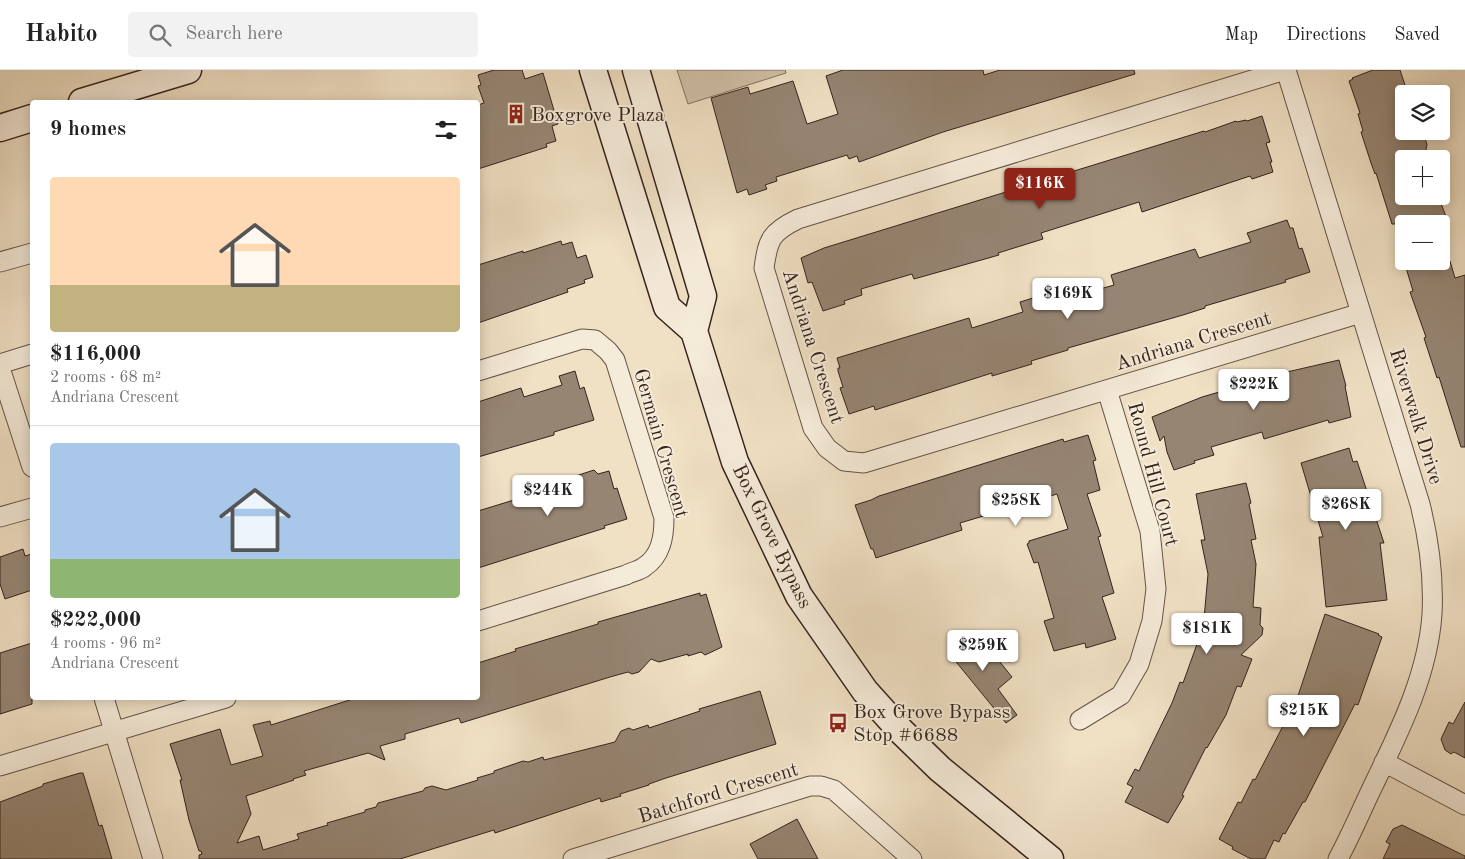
<!DOCTYPE html>
<html lang="en">
<head>
<meta charset="utf-8">
<style>
  :root { --surface:#fff; --page:#f2f2f2; --text:#222; --muted:#767676; --line:#e0e0e0; --accent:#8f2418 }
  body { margin:0; font-family:"Old Standard TT",serif; background:var(--page); color:var(--text); height:100vh; display:flex; flex-direction:column; font-size:19px; white-space:nowrap }
  * { box-sizing:border-box; margin:0 }
  p { font-size:16px; color:var(--muted) }
  .icon { flex:none; width:28px; height:28px; fill:none; stroke:currentColor; stroke-width:2; stroke-linecap:round; stroke-linejoin:round }
  .map { position:relative; flex:1; overflow:hidden }
  .details { position:absolute; left:30px; top:30px; width:450px; height:600px; display:flex; flex-direction:column; background:var(--surface); border-radius:5px; box-shadow:0 2px 12px #0003 }
  .details>* { flex:none }
  .fabs { position:absolute; left:1395px; top:15px; display:grid; gap:10px }
  .fabs a { display:grid; place-items:center; width:55px; height:55px; border-radius:5px; background:var(--surface); box-shadow:0 2px 12px #0003; font-size:25px }
  .price { position:absolute; translate:-50% -42px; padding:0 11px; border-radius:5px; background:#fff; color:#222; font-size:16px; line-height:32px; filter:drop-shadow(0 1px 2px #0008) }
  .price::after { content:''; position:absolute; left:50%; top:30px; width:15px; height:11px; margin-left:-8px; background:inherit; clip-path:polygon(0 0,100% 0,50% 100%) }
  .price.selected { background:var(--accent); color:#fff }
  ul { padding:0; list-style:none }
  li { display:grid; align-content:center; gap:10px; height:265px; padding:0 20px }
  li+li { border-top:1px solid var(--line) }
  li span { display:grid; place-items:center; height:155px; border-radius:5px; color:#555 }
  li>.icon { margin-inline-start:auto }
  span .icon { width:90px; height:90px; fill:#fffc; stroke-width:1 }
  li b { font-size:21px }
  h2 { display:flex; justify-content:space-between; align-items:center; height:60px; padding:0 20px; font-size:21px }
  header { display:flex; align-items:center; gap:30px; box-sizing:border-box; height:70px; padding:0 25px; background:var(--surface); border-bottom:1px solid var(--line) }
  header strong { font-size:24px }
  nav { display:flex; gap:28px; margin-inline-start:auto; font-size:18px }
  .search { width:350px; height:45px; background:var(--page); display:flex; align-items:center; gap:12px; box-sizing:border-box; padding:0 18px; border-radius:5px; color:var(--muted); font-size:19px }
  .map>svg:first-child { display:block }
</style>
</head>
<body>
<header>
<strong>Habito</strong>
<div class="search"><svg class="icon" aria-label="search" viewBox="0 0 24 24"><circle cx="10" cy="10" r="6"/><path d="M15 15l6 6"/></svg>Search here</div>
<nav><a>Map</a><a>Directions</a><a>Saved</a></nav>
</header>
<div class="map">
<svg width="1465" height="789" viewBox="0 0 1465 789">
  <rect width="100%" height="100%" fill="#f0e0c4"/>
  <filter id="stains"><feTurbulence type="fractalNoise" baseFrequency=".004" numOctaves="4"/><feColorMatrix values="0 0 0 0 .2 0 0 0 0 .09 0 0 0 0 .02 0 0 0 .5 -.17"/></filter>
  <radialGradient id="worn" r=".72"><stop offset=".6" stop-color="#630" stop-opacity="0"/><stop offset="1" stop-color="#630" stop-opacity=".3"/></radialGradient>
  <!-- park -->
  <path fill="#d0c0a7" stroke="#827262" d="M677,0H785L786,3L688,34Z"/>
  <!-- building -->
  <path fill="#968573" stroke="#35231c" d="M494,0H522L525,9L543,3L558,54L552,56L556,71L546,74L547,77L478,99V35L484,33L478,16L481,15L478,5Z
    M843,0H983L984,5L1000,0H1134L1135,4L943,62L859,92L857,86L849,89L847,85L776,107L777,111L765,115L767,119L749,125L747,119L737,123L711,28L748,17L750,24L793,11L807,54L838,44L826,6Z
    M1373,0H1400L1408,24H1404V61H1423L1427,75L1426,79L1429,89H1404V126H1438L1449,154H1392L1376,103L1375,104L1371,93L1361,62L1363,61L1358,44L1360,43L1349,11L1353,9L1352,8Z
    M1262,46L1270,72L1266,73L1272,92H1270L1273,102L1252,109L1250,106L1142,142L1139,132L1041,163L1043,169L998,183L999,185L914,209L912,204L861,219L862,225L844,231L845,234L823,241L812,212L808,213L801,188L824,178L1204,61L1205,62L1236,51L1237,52L1246,50L1247,51Z
    M1287,150L1290,158H1293L1299,179L1302,178L1310,202L1285,210L1286,212L1205,236V238L1183,245L1068,278V280L1031,291L1032,294L992,306V303L875,340L874,336L849,344L840,318L843,317L838,301V298H840L837,288L969,248L972,258L1023,242L1020,232L1059,220L1062,230L1114,215L1111,205L1195,179L1199,188L1251,172L1247,163Z
    M561,171L562,175L572,172L577,188L586,185L593,207L584,210L585,213L567,219L568,222L478,253V195L523,181V183Z
    M1404,191H1450L1455,208L1465,205V377H1461L1439,307L1437,308L1424,268L1426,267L1410,222L1413,221Z
    M1339,290L1346,316H1345L1351,347L1329,353L1328,350L1264,369L1262,362L1211,377L1214,385L1194,391L1195,393L1174,400L1167,382L1164,366L1160,371L1152,347L1202,327L1247,314L1246,312L1260,308L1287,300V302Z
    M575,301L580,319L584,317L594,350L554,362V365L478,387V332L521,318L524,327L562,315L559,306Z
    M1088,365L1096,390L1093,391L1100,420L1087,424L1101,466L1098,467L1114,523L1102,527L1116,569L1086,578L1085,573L1054,581L1044,551L1054,548L1038,492L1034,493L1027,474L1029,473V471L1068,459L1057,424L960,453L962,460L876,488L873,479H871L855,435L871,430L879,426L1063,369L1064,372Z
    M1349,378L1353,392L1357,391L1384,473H1380L1387,530L1326,537L1319,467H1323L1301,393Z
    M594,400L598,404L609,401L614,419L617,418L627,449L604,456L605,458L478,498V441L537,423L536,419Z
    M1246,413L1251,433L1249,434L1256,469L1251,470L1256,494L1253,537L1261,538L1260,555L1263,558L1262,565L1241,585L1252,589L1241,617L1237,616L1226,645L1207,678L1206,677L1182,725L1184,726L1168,753L1125,732L1133,717L1127,714L1135,699L1139,701L1172,633L1180,612L1183,613L1201,563L1202,549H1204L1208,504L1201,470H1205L1196,424Z
    M23,479L25,486L32,484V520L5,529L0,514V487Z
    M700,523V526L706,524L722,577L705,585L701,582L688,586V584L659,592L651,589L639,602L632,604L628,602L610,607L461,653L459,648L405,664V669L380,676L385,690L368,683L304,701L306,705L293,709L294,710L246,726L251,744L237,773L259,766L263,780L299,769L297,764L328,755L327,753L365,742V740L376,737L378,733L423,721L425,718L432,716L446,720L478,710L477,708L494,703V701L523,691L528,692L543,687L544,690L615,672L621,661L629,658L633,660L648,655L649,658L700,641L699,639L760,621L776,674L666,708L649,714V715L620,724L621,726L601,732L600,728L495,763L494,760L400,789H199V785L202,784L201,781H199L189,750L180,710H182L170,674L220,659L231,695L263,686L253,655L270,651L271,655L356,628H478V593L516,581L515,579L598,554V552Z
    M1325,544L1379,564L1378,565L1382,567L1358,635L1355,634L1305,732H1303L1285,764L1283,763L1279,772L1274,770L1265,789H1251L1232,779L1233,777L1219,769L1238,732L1241,733L1253,709L1255,710L1297,629Z
    M974,560L1012,607L998,619L1017,645L1006,653L948,582L950,580L948,578Z
    M32,573V634L0,644V583Z
    M1465,632V688L1454,682L1451,684L1445,680L1441,669L1449,652L1453,654Z
    M80,703H83L99,756L102,755L112,789H0V732L43,716V714Z
    M797,749L818,789H758L750,774Z
    M1402,755L1465,786V789H1383L1390,774L1386,772L1393,759Z"/>
  <g fill="none" stroke-linecap="round" stroke-linejoin="round">
    <defs>
      <path id="minor" d="M1285,0L798,149C771,162 768,169 764,198L813,358L827,378L844,391L864,393L1361,243
        M1286,0L1420,434C1429,470 1434,506 1432,544C1428,605 1399,662 1373,716C1361,741 1351,765 1338,789
        M0,192L32,183
        M0,294L32,284
        M0,298L32,397
        M478,301L582,269L595,270L608,281L615,290L664,448C664,467 661,486 644,497C639,501 631,502 626,505L478,551
        M0,447L32,438
        M104,628L153,789
        M1080,650L1121,625L1139,594L1152,551L1156,519L1150,461L1107,320
        M1384,692L1465,735
        M0,696L226,628
        M573,789L810,716H821L834,720L912,789"/>
      <path id="secondary" d="M593,0L667,237L694,261L735,392L799,526L865,621L901,661L940,699L1050,789
        M636,0L703,226L694,261
        M82,32L188,0
        M0,58L32,48"/>
    </defs>
    <!-- minor casing -->
    <use href="#minor" stroke="#645246" stroke-width="21"/>
    <!-- secondary casing -->
    <use href="#secondary" stroke="#35231c" stroke-width="29"/>
    <!-- minor -->
    <use href="#minor" stroke="#f5ebd9" stroke-width="19"/>
    <!-- secondary -->
    <use href="#secondary" stroke="#f5ebd9" stroke-width="26"/>
  </g>
  <!-- icons -->
  <defs>
    <symbol id="building-bare" viewBox="-9 -9 18 18"><path d="M-4-6H4V6H1V3H-1V6H-4ZM-2.5-4.3h1.7v1.8h-1.7ZM.8-4.3h1.7v1.8H.8ZM-2.5-1h1.7V.8h-1.7ZM.8-1h1.7V.8H.8Z" fill="#8f2418" stroke="#f5ebd9" stroke-width="2.5" paint-order="stroke"/></symbol>
    <symbol id="bus-bare" viewBox="-9 -9 18 18"><path d="M-5-6H5V4H4V6H2V4H-2V6H-4V4H-5ZM-3.5-4V0h7V-4ZM-3.5 1.2v1.5H-2V1.2ZM2 1.2v1.5H3.5V1.2Z" fill="#8f2418" stroke="#f5ebd9" stroke-width="2.5" paint-order="stroke"/></symbol>
  </defs>
  <g fill-rule="evenodd">
    <use href="#building-bare" x="502" y="30" width="28" height="28"/>
    <use href="#bus-bare" x="824" y="639" width="28" height="28"/>
  </g>
  <g text-anchor="middle" stroke-width="4" stroke-linejoin="round" paint-order="stroke">
    <!-- poi labels -->
    <g font-size="20" fill="#35231c" stroke="#f5ebd9" text-anchor="start">
      <text x="531" y="51">Boxgrove Plaza</text>
      <text x="853" y="648">Box Grove Bypass<tspan x="853" dy="23">Stop #6688</tspan></text>
    </g>
    <!-- street labels -->
    <g font-size="20" fill="#35231c" stroke="#f5ebd9">
      <text transform="translate(1193 270) rotate(-17)" y="7">Andriana Crescent</text>
      <text transform="translate(814 276) rotate(72)" y="7">Andriana Crescent</text>
      <text transform="translate(1417 346) rotate(73)" y="7">Riverwalk Drive</text>
      <text transform="translate(662 373) rotate(74)" y="7">Germain Crescent</text>
      <text transform="translate(1154 404) rotate(75)" y="7">Round Hill Court</text>
      <text transform="translate(773 466) rotate(64)" y="7">Box Grove Bypass</text>
      <text transform="translate(718 722) rotate(-17)" y="7">Batchford Crescent</text>
    </g>
  </g>
  <rect width="100%" height="100%" filter="url(#stains)"/>
  <rect width="100%" height="100%" fill="url(#worn)"/>
</svg>
<div class="fabs">
<a><svg class="icon" aria-label="layers" viewBox="0 0 24 24"><path d="M12 4l9 5-9 5-9-5zM3 14l9 5 9-5"/></svg></a>
<a>+</a>
<a>−</a>
</div>
<b class="price selected" style="left:1040px;top:140px">$116K</b>
<b class="price" style="left:1068px;top:250px">$169K</b>
<b class="price" style="left:1254px;top:341px">$222K</b>
<b class="price" style="left:548px;top:447px">$244K</b>
<b class="price" style="left:1016px;top:457px">$258K</b>
<b class="price" style="left:1346px;top:461px">$268K</b>
<b class="price" style="left:1207px;top:585px">$181K</b>
<b class="price" style="left:983px;top:602px">$259K</b>
<b class="price" style="left:1304px;top:667px">$215K</b>
<section class="details">
<h2>9 homes<svg class="icon" aria-label="filters" viewBox="0 0 24 24"><path d="M4 7h16M4 17h16"/><circle cx="9" cy="7" r="2"/><circle cx="15" cy="17" r="2"/></svg></h2>
<ul>
<li><span style="background:linear-gradient(#ffd9b3 70%,#c2b280 0)"><svg class="icon" aria-label="home" viewBox="0 0 24 24"><path d="M3 11l9-7 9 7M6 9v11h12V9"/></svg></span><div><b>$116,000</b><p>2 rooms · 68 m²</p><p>Andriana Crescent</p></div></li>
<li><span style="background:linear-gradient(#a9c7e8 75%,#8fb573 0)"><svg class="icon" aria-label="home" viewBox="0 0 24 24"><path d="M3 11l9-7 9 7M6 9v11h12V9"/></svg></span><div><b>$222,000</b><p>4 rooms · 96 m²</p><p>Andriana Crescent</p></div></li>
</ul>
</section>
</div>
</body>
</html>
